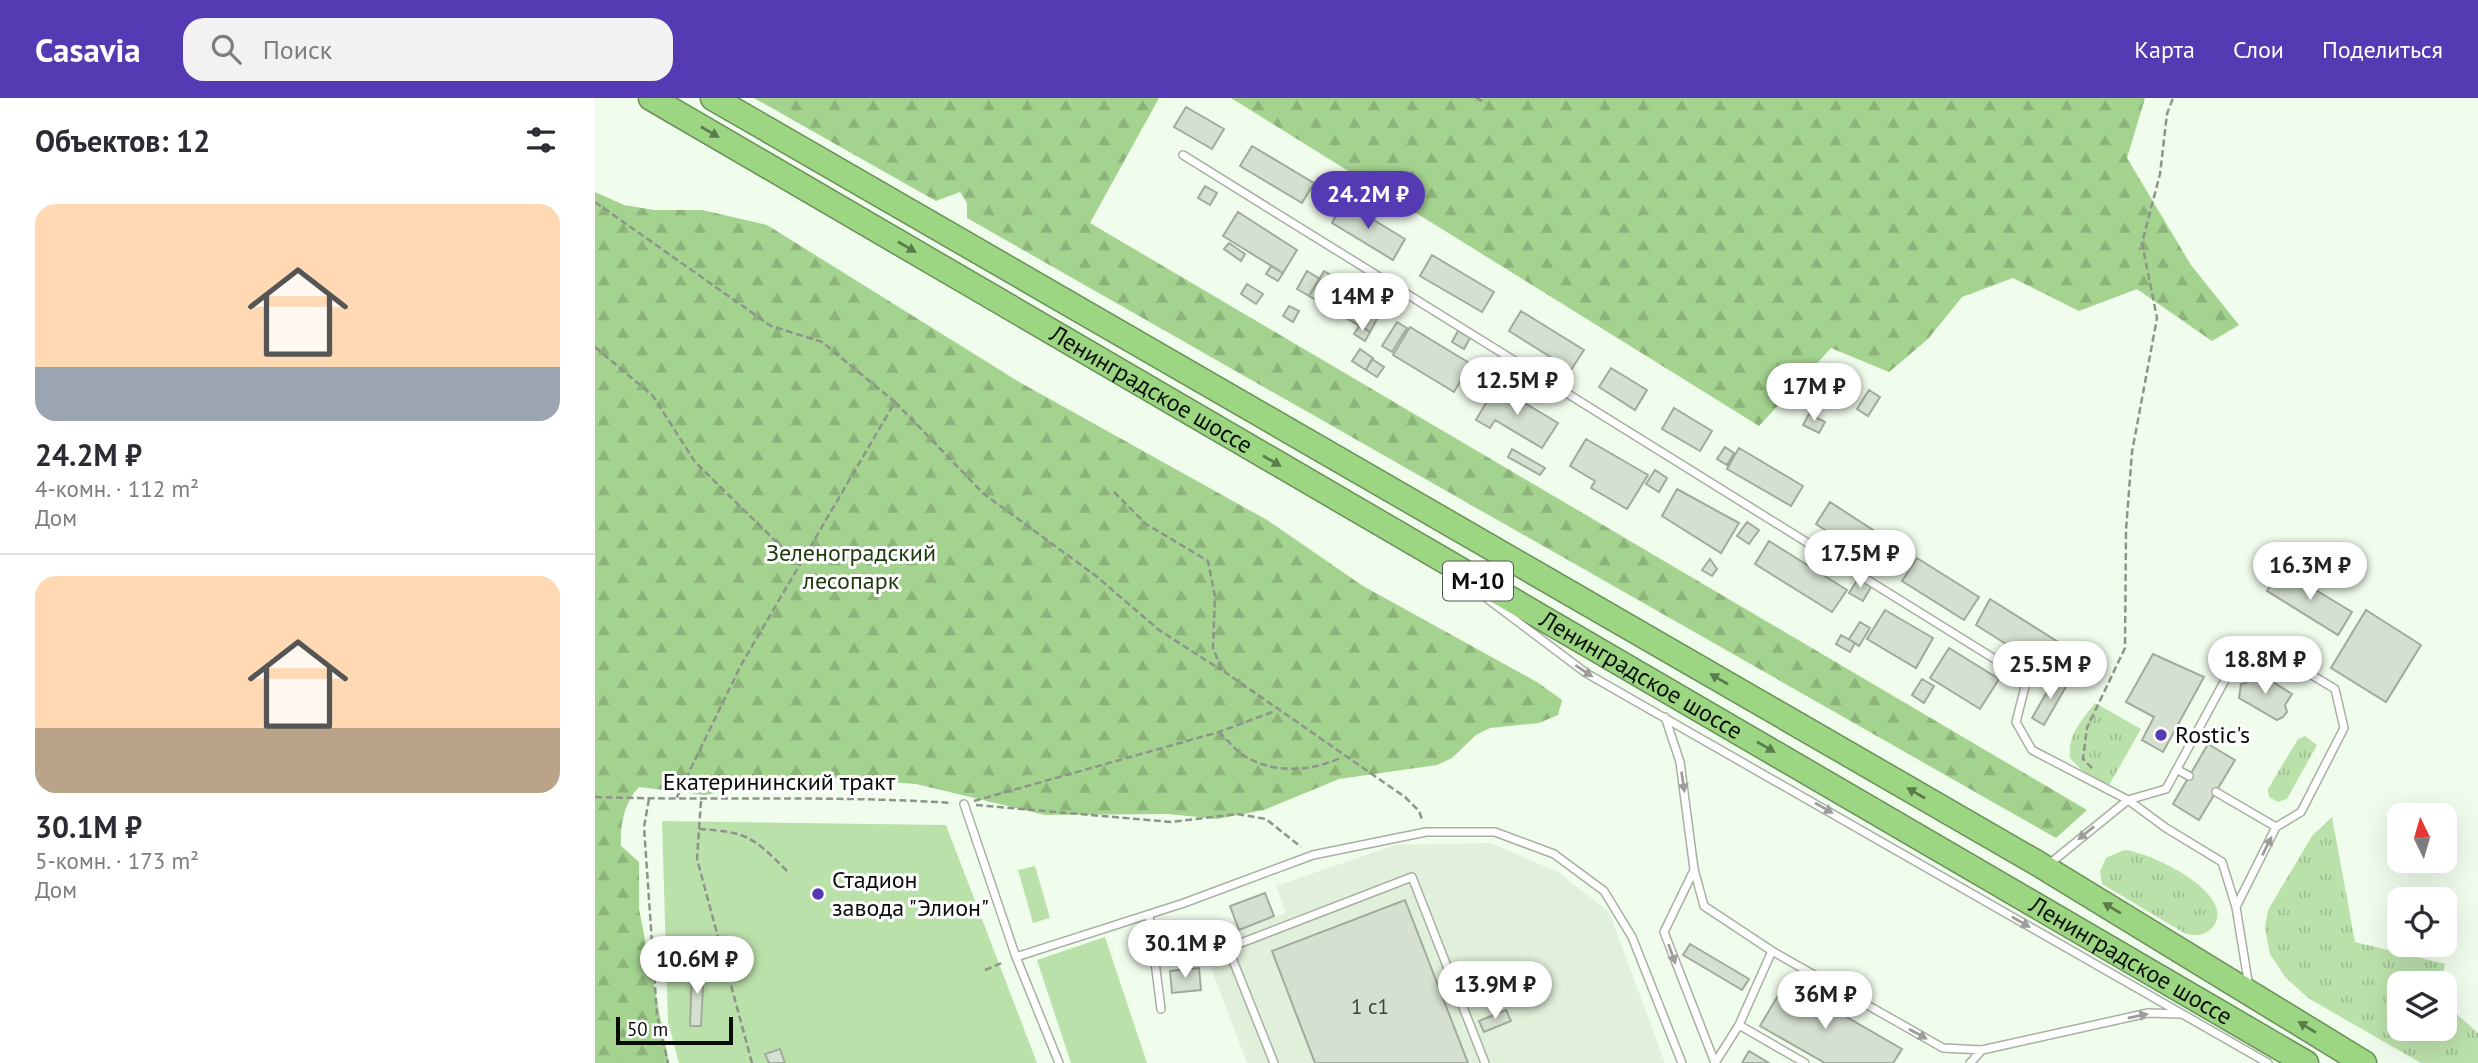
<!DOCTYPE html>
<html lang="ru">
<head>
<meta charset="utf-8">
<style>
  :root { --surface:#fff; --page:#f2f2f3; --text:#2b2b33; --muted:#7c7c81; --line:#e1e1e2; --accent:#543bb3 }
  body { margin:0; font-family:"PT Sans",sans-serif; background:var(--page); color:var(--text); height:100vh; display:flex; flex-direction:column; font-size:26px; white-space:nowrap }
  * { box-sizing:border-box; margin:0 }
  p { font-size:23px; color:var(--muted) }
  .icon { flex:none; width:38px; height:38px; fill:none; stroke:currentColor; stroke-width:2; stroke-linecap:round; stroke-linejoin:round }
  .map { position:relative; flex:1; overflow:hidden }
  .drawer { display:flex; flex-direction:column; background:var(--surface); width:595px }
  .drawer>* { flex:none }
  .needle { width:46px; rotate:355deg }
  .controls { position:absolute; left:1792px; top:705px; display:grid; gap:14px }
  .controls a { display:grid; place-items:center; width:70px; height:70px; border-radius:14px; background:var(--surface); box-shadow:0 7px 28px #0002; font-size:35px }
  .scale { position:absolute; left:21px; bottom:18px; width:117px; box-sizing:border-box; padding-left:7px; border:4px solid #090d08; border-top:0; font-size:19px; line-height:24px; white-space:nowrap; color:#090d08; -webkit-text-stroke:5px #fff; paint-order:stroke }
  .price { position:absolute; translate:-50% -60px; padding:0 16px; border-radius:24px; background:#fff; color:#222; font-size:23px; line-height:46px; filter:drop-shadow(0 2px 4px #0008) }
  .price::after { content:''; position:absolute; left:50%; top:42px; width:21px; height:16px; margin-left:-10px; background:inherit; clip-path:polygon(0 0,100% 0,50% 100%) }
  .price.active { background:var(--accent); color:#fff }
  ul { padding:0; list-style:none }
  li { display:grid; align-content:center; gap:14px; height:371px; padding:0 35px }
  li+li { border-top:2px solid var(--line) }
  li span { display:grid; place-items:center; height:217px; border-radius:21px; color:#555 }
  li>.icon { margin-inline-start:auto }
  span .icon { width:126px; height:126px; fill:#fffc; stroke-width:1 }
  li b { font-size:30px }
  h2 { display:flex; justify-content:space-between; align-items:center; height:84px; padding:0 35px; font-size:30px }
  header { display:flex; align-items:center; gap:42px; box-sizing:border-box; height:98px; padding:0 35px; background:var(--accent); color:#fff }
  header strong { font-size:33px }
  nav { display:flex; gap:38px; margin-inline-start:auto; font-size:24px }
  .search { width:490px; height:63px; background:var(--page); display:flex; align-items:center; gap:18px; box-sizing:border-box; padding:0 24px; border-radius:21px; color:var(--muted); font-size:26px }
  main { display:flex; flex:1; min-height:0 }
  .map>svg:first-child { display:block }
</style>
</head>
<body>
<header>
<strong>Casavia</strong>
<div class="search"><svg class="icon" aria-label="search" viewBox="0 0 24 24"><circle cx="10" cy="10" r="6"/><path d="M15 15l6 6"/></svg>Поиск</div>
<nav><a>Карта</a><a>Слои</a><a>Поделиться</a></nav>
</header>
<main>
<section class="drawer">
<h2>Объектов: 12<svg class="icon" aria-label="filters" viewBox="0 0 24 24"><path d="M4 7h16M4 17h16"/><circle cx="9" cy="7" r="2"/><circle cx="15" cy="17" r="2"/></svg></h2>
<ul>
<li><span style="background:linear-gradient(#ffd9b3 75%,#9aa5b1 0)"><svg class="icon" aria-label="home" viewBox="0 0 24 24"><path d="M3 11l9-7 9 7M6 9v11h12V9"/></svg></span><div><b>24.2M ₽</b><p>4-комн. · 112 m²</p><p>Дом</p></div></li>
<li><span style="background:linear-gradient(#ffd9b3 70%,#b9a48a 0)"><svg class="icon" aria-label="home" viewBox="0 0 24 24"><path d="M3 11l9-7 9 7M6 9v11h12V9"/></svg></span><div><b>30.1M ₽</b><p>5-комн. · 173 m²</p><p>Дом</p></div></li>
</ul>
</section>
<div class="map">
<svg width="1883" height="965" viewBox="0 0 1883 965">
  <defs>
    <pattern id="grass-tufts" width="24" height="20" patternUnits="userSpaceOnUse" patternTransform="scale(1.75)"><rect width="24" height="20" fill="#bbe1ab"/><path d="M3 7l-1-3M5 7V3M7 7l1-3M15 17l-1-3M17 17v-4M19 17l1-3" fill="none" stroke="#9fc092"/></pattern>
    <pattern id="forest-firs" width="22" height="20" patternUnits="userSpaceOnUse" patternTransform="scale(1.75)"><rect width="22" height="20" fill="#a4d38f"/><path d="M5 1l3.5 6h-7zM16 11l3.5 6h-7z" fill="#8cb47a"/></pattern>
  </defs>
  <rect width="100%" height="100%" fill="#f0fcec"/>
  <!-- built -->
  <path fill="#e1f0da" d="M896,745L963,774L1014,814L1070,965H652L607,846L691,815L681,788L800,747Z"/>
  <!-- grass -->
  <path fill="url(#grass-tufts)" d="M1500,605L1546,631L1513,689L1494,680L1475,660C1473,635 1486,624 1500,605Z
    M1710,638L1722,647L1692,701L1683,704L1674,699L1673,691L1703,641Z
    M1737,719L1760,844L1850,866L1846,885L1804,886V931H1850V906L1883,935V965H1826L1713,900L1690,879L1675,856L1670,830L1673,812L1717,738Z
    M1529,752C1554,753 1648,798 1616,831C1608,838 1600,838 1591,836L1507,786L1505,773L1511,760Z"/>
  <!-- forest -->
  <path fill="url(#forest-firs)" d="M159,0H564L495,125L1492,712L1461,740L372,120V105L365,94L341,103Z
    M636,0H1550L1532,60L1596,167L1644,227L1617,243L1542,191L1484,213L1418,180L1367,199L1333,241L1294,274L1236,250L1164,328Z
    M0,94L29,107L59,112H107L172,127L426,285L672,422L768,488L942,584L967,602L963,617L944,625L895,630L881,637L857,660L842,667L744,681L669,712L622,721L573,716L450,717L321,686L239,680L190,681L110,697L44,689C29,705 25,726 26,748L44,764V811L74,965H0Z"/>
  <!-- pitch -->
  <path fill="#bbe1ab" d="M67,723L351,727L442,965H84L73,924Z
    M440,768L455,820L438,825L423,772Z
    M510,839L552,965H476L442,862Z"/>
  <!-- building -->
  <path fill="#d5e0d0" stroke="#a0ab9b" stroke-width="2" d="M591,9L629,31L617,51L579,29Z
    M657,48L719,85L707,105L645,68Z
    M610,88L622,95L615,107L603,100Z
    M749,104L810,141L798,162L737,125Z
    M643,114L702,152L688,175L628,138Z
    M634,145L650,156L646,163L629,151Z
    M837,157L899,194L887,214L825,178Z
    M676,168L688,175L683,183L671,176Z
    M712,173L725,181L714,198L702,191Z
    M729,173L789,208L775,234L714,198Z
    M652,186L668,196L661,206L646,196Z
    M694,208L704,213L698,224L688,218Z
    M926,213L989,252L976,272L914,233Z
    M802,224L812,230L797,254L787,248Z
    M765,227L775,234L770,243L759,236Z
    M815,229L876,266L859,294L798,257Z
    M863,233L875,240L869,251L857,244Z
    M765,251L778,260L771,272L757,263Z
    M777,261L789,269L782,279L771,272Z
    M879,270L891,276L882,291L871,285Z
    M1016,270L1052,292L1040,312L1004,289Z
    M901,288L963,325L947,350L900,322L895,330L881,322Z
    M1241,290L1246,301L1222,313L1217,303Z
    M1274,292L1285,299L1273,318L1262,311Z
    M1079,310L1117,333L1105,353L1067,331Z
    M1214,316L1230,324L1224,335L1208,327Z
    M991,341L1053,377L1032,411L996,390L1000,383L975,368Z
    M1130,349L1139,355L1132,367L1122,361Z
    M1144,350L1208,388L1196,408L1132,371Z
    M917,351L950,370L945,377L913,359Z
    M1060,372L1072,380L1064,394L1051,386Z
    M1082,391L1144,425L1126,455L1067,418Z
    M1235,404L1298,445L1284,467L1221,426Z
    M1152,424L1164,432L1154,446L1142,438Z
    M1174,443L1252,492L1237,514L1160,466Z
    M1322,460L1384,499L1369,522L1307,483Z
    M1115,461L1122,471L1117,478L1107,472Z
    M1686,471L1757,514L1743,537L1672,493Z
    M1263,481L1276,489L1268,503L1254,495Z
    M1395,501L1487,559L1473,585L1381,527Z
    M1290,512L1338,540L1321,570L1272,541Z
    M1771,512L1826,547L1791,604L1736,570Z
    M1265,524L1275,530L1264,548L1254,541Z
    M1246,537L1260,545L1255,554L1241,546Z
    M1354,550L1404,581L1385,611L1335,580Z
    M1558,556L1609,579L1568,654L1547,642L1559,619L1531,604Z
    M1659,572L1697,596L1690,607L1692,614L1688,619L1682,622L1644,600L1646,586L1651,585Z
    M1461,578L1473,585L1449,627L1437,620Z
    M1327,581L1339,588L1329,605L1317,597Z
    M1613,646L1640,662L1604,722L1578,706Z
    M670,795L679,818L644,832L635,808Z
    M810,802L873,965H720L677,853Z
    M1095,846L1154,881L1147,892L1088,857Z
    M97,869L109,870L106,928H95Z
    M604,870L606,892L577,895L575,873Z
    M1191,884L1307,951L1298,965H1230L1165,928Z
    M911,912L916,923L889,934L884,923Z
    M185,951L190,965H174L170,956Z
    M1154,953L1174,965H1147Z"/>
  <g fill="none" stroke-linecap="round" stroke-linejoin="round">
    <defs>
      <path id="lane" d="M588,57L1432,581L1421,624L1437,652L1533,702L1571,730L1627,764L1641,809L1654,889
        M890,499L991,575L1673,965
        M1070,619L1085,664L1099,771L1109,808L1177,853L1348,950L1387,952L1553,915L1586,916
        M1583,672L1594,678
        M1621,694L1681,729
        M369,706L421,859L464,965
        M1453,767L1533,702L1571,691L1649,547L1672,550L1740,591L1749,630L1706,714L1681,729L1641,809
        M1099,772L1069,834L1120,965
        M554,817L566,911
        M1177,853L1144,927L1210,965
        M421,859L589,805L718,757L831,734H900L959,756L1009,793L1037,839L1087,965
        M679,965L633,850L817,779L890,965
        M1120,965L1144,927
        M1375,965L1387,952"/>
      <g id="highway">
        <path id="s1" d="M56,0L1711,965"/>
        <path d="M118,0L1442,765L1769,965"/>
      </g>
    </defs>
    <!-- lane casing -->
    <use href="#lane" stroke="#a6b1a2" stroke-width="10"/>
    <!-- highway casing -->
    <use href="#highway" stroke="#699057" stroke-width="27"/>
    <!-- path -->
    <path stroke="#8d958a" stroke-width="2.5" stroke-dasharray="7 3.5" stroke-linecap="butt" d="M881,0L891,5
      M0,104L176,228L227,244L300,304L146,567L81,701
      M0,249L58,298L100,364L205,467
      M300,304L389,396L501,478L564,532L626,572
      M519,394L551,426L613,463L620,499L618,550L627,572L810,699L824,713L828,724
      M624,634C633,642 642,655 653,660C682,676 719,673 747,659
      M1497,670L1488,661L1492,630L1530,550L1531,432L1537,354L1562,220L1547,145L1565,76L1572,16L1578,0
      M0,699C119,703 238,697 357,705
      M54,701L49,729L62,917L73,965
      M106,703L102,761L157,965
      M379,703L624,634L680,613
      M381,707L576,724L642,716L671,721L706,749
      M104,731C153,734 158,739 192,773
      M390,872L409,864"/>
    <!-- lane -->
    <use href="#lane" stroke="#fff" stroke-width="7"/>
    <!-- highway -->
    <use href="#highway" stroke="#9cd682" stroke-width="24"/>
  </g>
  <!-- one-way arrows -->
  <defs><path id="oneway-solid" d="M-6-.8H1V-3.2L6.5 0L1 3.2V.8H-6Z" transform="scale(1.75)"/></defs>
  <g fill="#5a7c4b">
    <use href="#oneway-solid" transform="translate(115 34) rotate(30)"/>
    <use href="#oneway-solid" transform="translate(312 149) rotate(30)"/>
    <use href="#oneway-solid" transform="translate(677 363) rotate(30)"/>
    <use href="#oneway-solid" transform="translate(1124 581) rotate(-150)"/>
    <use href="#oneway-solid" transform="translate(1171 649) rotate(30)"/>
    <use href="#oneway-solid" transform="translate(1321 695) rotate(-150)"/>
    <use href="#oneway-solid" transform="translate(1517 810) rotate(-149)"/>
    <use href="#oneway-solid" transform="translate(1712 929) rotate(-148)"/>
  </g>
  <g fill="#9d9e9c">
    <use href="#oneway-solid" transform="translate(989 573) rotate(34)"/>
    <use href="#oneway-solid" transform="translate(1088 684) rotate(82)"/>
    <use href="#oneway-solid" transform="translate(1229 710) rotate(30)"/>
    <use href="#oneway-solid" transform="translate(1491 735) rotate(141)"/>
    <use href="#oneway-solid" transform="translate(1672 748) rotate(-63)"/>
    <use href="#oneway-solid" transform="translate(1426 824) rotate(30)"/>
    <use href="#oneway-solid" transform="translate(1077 856) rotate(70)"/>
    <use href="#oneway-solid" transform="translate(1543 918) rotate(-12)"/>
    <use href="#oneway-solid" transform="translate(1323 936) rotate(29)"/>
  </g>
  <!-- markers -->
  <g fill="#543bb3" stroke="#fff" stroke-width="2.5">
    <circle cx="1566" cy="637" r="7"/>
    <circle cx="223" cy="796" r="7"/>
  </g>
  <g text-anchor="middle" stroke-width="6" stroke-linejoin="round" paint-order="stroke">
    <!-- number labels -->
    <g font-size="21" fill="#3c423a">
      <text x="775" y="916">1 с1</text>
    </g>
    <!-- shield labels -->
    <rect fill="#fff" stroke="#535652" stroke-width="2" x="848" y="463.5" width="70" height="39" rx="5"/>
    <g font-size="23" font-weight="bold" fill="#090d08">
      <text x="883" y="491">М-10</text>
    </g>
    <!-- street labels -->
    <g font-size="24" fill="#090d08" stroke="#fff">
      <text dy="8" stroke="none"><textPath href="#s1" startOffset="579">Ленинградское шоссе</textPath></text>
      <text dy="8" stroke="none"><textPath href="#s1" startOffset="1146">Ленинградское шоссе</textPath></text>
      <text x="184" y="692">Екатерининский тракт</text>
      <text dy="8" stroke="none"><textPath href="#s1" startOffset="1713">Ленинградское шоссе</textPath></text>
    </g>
    <!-- park labels -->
    <g font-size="24" fill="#1c3a0b" stroke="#fff">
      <text x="256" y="463">Зеленоградский<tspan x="256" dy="28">лесопарк</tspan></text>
    </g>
    <!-- poi labels -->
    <g font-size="24" fill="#090d08" stroke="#fff" text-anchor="start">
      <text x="1580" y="645">Rostic's</text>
      <text x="237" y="790">Стадион<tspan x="237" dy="28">завода "Элион"</tspan></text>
    </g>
  </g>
</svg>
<div class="controls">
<a><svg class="needle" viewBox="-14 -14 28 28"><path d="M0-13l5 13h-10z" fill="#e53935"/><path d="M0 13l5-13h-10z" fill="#7c7c81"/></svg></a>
<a><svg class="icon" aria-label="locate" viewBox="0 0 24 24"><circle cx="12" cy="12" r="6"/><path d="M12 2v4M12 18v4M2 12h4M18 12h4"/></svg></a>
<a><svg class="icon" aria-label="layers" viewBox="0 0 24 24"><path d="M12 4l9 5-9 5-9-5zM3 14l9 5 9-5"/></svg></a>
</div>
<div class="scale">50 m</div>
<b class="price active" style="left:773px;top:133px">24.2M ₽</b>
<b class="price" style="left:767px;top:235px">14M ₽</b>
<b class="price" style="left:922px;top:319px">12.5M ₽</b>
<b class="price" style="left:1219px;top:325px">17M ₽</b>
<b class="price" style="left:1265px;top:492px">17.5M ₽</b>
<b class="price" style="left:1715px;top:504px">16.3M ₽</b>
<b class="price" style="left:1670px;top:598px">18.8M ₽</b>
<b class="price" style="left:1455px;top:603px">25.5M ₽</b>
<b class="price" style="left:590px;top:882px">30.1M ₽</b>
<b class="price" style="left:102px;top:898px">10.6M ₽</b>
<b class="price" style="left:900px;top:923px">13.9M ₽</b>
<b class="price" style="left:1230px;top:933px">36M ₽</b>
</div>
</main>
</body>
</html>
